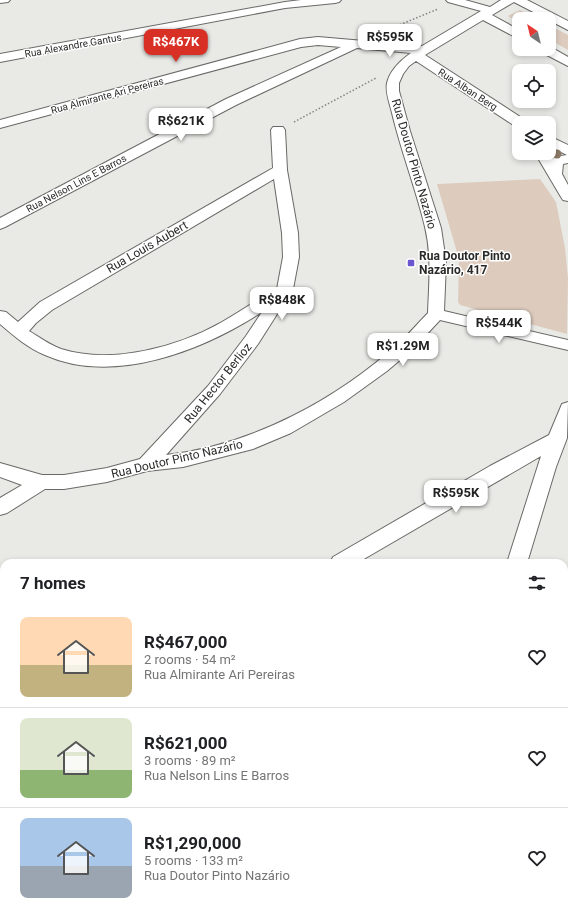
<!DOCTYPE html>
<html lang="en">
<head>
<meta charset="utf-8">
<style>
  :root { --surface:#fff; --page:#f6f6f6; --text:#202124; --muted:#757577; --line:#e0e0e0; --accent:#d93025 }
  body { margin:0; font-family:Roboto,sans-serif; background:var(--page); color:var(--text); height:100vh; display:flex; flex-direction:column; font-size:15px; white-space:nowrap }
  * { box-sizing:border-box; margin:0 }
  p { font-size:13px; color:var(--muted) }
  .icon { flex:none; width:22px; height:22px; fill:none; stroke:currentColor; stroke-width:2; stroke-linecap:round; stroke-linejoin:round }
  .map { position:relative; flex:1; overflow:hidden }
  .drawer { position:absolute; left:0px; top:559px; width:568px; height:356px; display:flex; flex-direction:column; background:var(--surface); border-radius:12px 12px 0 0; box-shadow:0 2px 6px #0003 }
  .drawer>* { flex:none }
  .needle { width:26px; rotate:325deg }
  .tools { position:absolute; left:512px; top:12px; display:grid; gap:8px }
  .tools a { display:grid; place-items:center; width:44px; height:44px; border-radius:8px; background:var(--surface); box-shadow:0 2px 6px #0003; font-size:20px }
  .price { position:absolute; translate:-50% -34px; padding:0 9px; border-radius:8px; background:#fff; color:#222; font-size:13px; line-height:26px; filter:drop-shadow(0 1px 2px #0008) }
  .price::after { content:''; position:absolute; left:50%; top:24px; width:12px; height:9px; margin-left:-6px; background:inherit; clip-path:polygon(0 0,100% 0,50% 100%) }
  .price.selected { background:var(--accent); color:#fff }
  ul { padding:0; list-style:none }
  li { display:flex; align-items:center; gap:12px; height:100px; padding:0 20px }
  li+li { border-top:1px solid var(--line) }
  li span { display:grid; place-items:center; flex:none; width:112px; height:80px; border-radius:8px; color:#555 }
  li>.icon { margin-inline-start:auto }
  span .icon { width:48px; height:48px; fill:#fffc; stroke-width:1 }
  li b { font-size:17px }
  h2 { display:flex; justify-content:space-between; align-items:center; height:48px; padding:0 20px; font-size:17px }
  .map>svg:first-child { display:block }
</style>
</head>
<body>
<div class="map">
<svg width="568" height="915" viewBox="0 0 568 915">
  <rect width="100%" height="100%" fill="#e9eae6"/>
  <!-- built -->
  <path fill="#daded4" d="M0,846L4,847V911H70L73,915H0Z"/>
  <!-- green -->
  <path fill="#ddcbbe" d="M520,10L538,19H519V23L508,16Z
    M549,25L568,35V50L549,39Z
    M540,179L556,202L565,248L568,278L567,334L460,305L458,302L459,259L437,184Z
    M70,911H281L280,915H73Z
    M322,911H386L384,915H322Z"/>
  <!-- building -->
  <path fill="#afb2b0" stroke="#888b89" d="M433,912L508,915H433Z"/>
  <g fill="none" stroke-linecap="round" stroke-linejoin="round">
    <defs>
      <path id="minor" d="M0,0H10L8,2L0,3Z
        M301,0H341L339,2L335,3L285,8L0,62V54L285,2Z
        M446,0H465L490,7L501,0H527L568,21V30L514,2L492,15L519,30V39L483,20L425,55L525,120L527,123H519V127L515,126L416,61L409,66L403,74L399,83V91L410,131L441,228L446,262L444,311L568,340V350L440,320L413,349L387,371L344,402L291,433L253,449L183,467L147,471L107,482L64,489H45L7,513L0,515V498L22,485L0,477V463L42,475H64L107,468L140,459L208,386L246,336L262,312C204,350 114,386 45,355C28,348 14,336 0,324V311L6,312L18,322L40,302L273,168L271,130L273,127H283L285,130L287,170L298,233L299,257L293,289L258,344L220,394L166,455C251,446 338,399 400,342C410,333 419,322 428,313C429,284 432,256 425,227C416,189 401,151 392,113C390,104 385,92 387,83C390,70 401,60 411,53L357,48L236,105L5,227L0,229V218L226,99L341,47L318,45L301,47L0,128V120L300,39L318,37L422,46L481,11L448,2ZM274,179L282,233L283,257L277,289C269,290 263,297 256,301C245,308 234,315 222,322C178,347 112,365 61,349C50,345 39,337 29,331L36,323L52,310Z
        M549,46L568,57V66L541,52L539,49H549Z
        M549,136L568,145V163L563,164L562,174L568,185V201L563,200L561,197L535,153H549L553,159L554,157L567,155L549,146Z
        M568,402L567,438L556,467L527,563H507L541,456L357,563H330L333,557L490,466L549,435L562,404Z
        M568,597V616L564,618V599Z
        M4,653V671L0,672V654Z
        M0,817L4,818V842L0,841Z
        M299,911H325L324,915H298Z"/>
    </defs>
    <!-- minor casing -->
    <use href="#minor" stroke="#696a67" stroke-width="2"/>
    <!-- path-far1 -->
    <path stroke="#838481" stroke-width="1.5" stroke-dasharray="1.5 2" stroke-linecap="butt" d="M387,30L438,9
      M294,122L376,78"/>
    <!-- path -->
    <path stroke="#838481" stroke-width="3" stroke-dasharray="2.5 3.5" stroke-linecap="butt" d="M564,785L568,782"/>
    <!-- minor -->
    <use href="#minor" fill="#fff" fill-rule="evenodd"/>
  </g>
  <!-- trees -->
  <circle fill="#8d7a68" cx="557" cy="154" r="4.5"/>
  <!-- markers -->
  <rect fill="#6c56d0" stroke="#fff" stroke-width="1.5" x="407" y="259" width="8" height="8" rx="2"/>
  <g text-anchor="middle" stroke-width="3" stroke-linejoin="round" paint-order="stroke">
    <!-- far-street labels -->
    <g font-size="10" fill="#2a2a29" stroke="#fff">
      <text transform="translate(73 45) rotate(-10)" y="4">Rua Alexandre Gantus</text>
      <text transform="translate(468 89) rotate(33)" y="4">Rua Alban Berg</text>
      <text transform="translate(107 95) rotate(-15)" y="4">Rua Almirante Ari Pereiras</text>
      <text transform="translate(76 183) rotate(-28)" y="4">Rua Nelson Lins E Barros</text>
    </g>
    <!-- street labels -->
    <g font-size="12" fill="#2a2a29" stroke="#fff">
      <text transform="translate(414 164) rotate(74)" y="4">Rua Doutor Pinto Nazário</text>
      <text transform="translate(147 247) rotate(-30)" y="4">Rua Louis Aubert</text>
      <text transform="translate(218 383) rotate(-51)" y="4">Rua Hector Berlioz</text>
      <text transform="translate(177 459) rotate(-13)" y="4">Rua Doutor Pinto Nazário</text>
    </g>
    <!-- poi labels -->
    <g font-size="12" font-weight="bold" fill="#2a2a29" stroke="#fff" text-anchor="start">
      <text x="419" y="260">Rua Doutor Pinto<tspan x="419" dy="14">Nazário, 417</tspan></text>
    </g>
  </g>
</svg>
<div class="tools">
<a><svg class="needle" viewBox="-14 -14 28 28"><path d="M0-13l5 13h-10z" fill="#e53935"/><path d="M0 13l5-13h-10z" fill="#757577"/></svg></a>
<a><svg class="icon" aria-label="locate" viewBox="0 0 24 24"><circle cx="12" cy="12" r="6"/><path d="M12 2v4M12 18v4M2 12h4M18 12h4"/></svg></a>
<a><svg class="icon" aria-label="layers" viewBox="0 0 24 24"><path d="M12 4l9 5-9 5-9-5zM3 14l9 5 9-5"/></svg></a>
</div>
<b class="price" style="left:390px;top:58px">R$595K</b>
<b class="price selected" style="left:176px;top:63px">R$467K</b>
<b class="price" style="left:181px;top:142px">R$621K</b>
<b class="price" style="left:282px;top:321px">R$848K</b>
<b class="price" style="left:499px;top:344px">R$544K</b>
<b class="price" style="left:403px;top:367px">R$1.29M</b>
<b class="price" style="left:456px;top:514px">R$595K</b>
<section class="drawer">
<h2>7 homes<svg class="icon" aria-label="filters" viewBox="0 0 24 24"><path d="M4 7h16M4 17h16"/><circle cx="9" cy="7" r="2"/><circle cx="15" cy="17" r="2"/></svg></h2>
<ul>
<li><span style="background:linear-gradient(#ffd9b3 60%,#c2b280 0)"><svg class="icon" aria-label="home" viewBox="0 0 24 24"><path d="M3 11l9-7 9 7M6 9v11h12V9"/></svg></span><div><b>R$467,000</b><p>2 rooms · 54 m²</p><p>Rua Almirante Ari Pereiras</p></div><svg class="icon" aria-label="heart" viewBox="0 0 24 24"><path d="M12 20l-8-8c-3-5 5-10 8-4 3-6 11-1 8 4z"/></svg></li>
<li><span style="background:linear-gradient(#dfe7d0 65%,#8fb573 0)"><svg class="icon" aria-label="home" viewBox="0 0 24 24"><path d="M3 11l9-7 9 7M6 9v11h12V9"/></svg></span><div><b>R$621,000</b><p>3 rooms · 89 m²</p><p>Rua Nelson Lins E Barros</p></div><svg class="icon" aria-label="heart" viewBox="0 0 24 24"><path d="M12 20l-8-8c-3-5 5-10 8-4 3-6 11-1 8 4z"/></svg></li>
<li><span style="background:linear-gradient(#a9c7e8 60%,#9aa5b1 0)"><svg class="icon" aria-label="home" viewBox="0 0 24 24"><path d="M3 11l9-7 9 7M6 9v11h12V9"/></svg></span><div><b>R$1,290,000</b><p>5 rooms · 133 m²</p><p>Rua Doutor Pinto Nazário</p></div><svg class="icon" aria-label="heart" viewBox="0 0 24 24"><path d="M12 20l-8-8c-3-5 5-10 8-4 3-6 11-1 8 4z"/></svg></li>
</ul>
</section>
</div>
</body>
</html>
